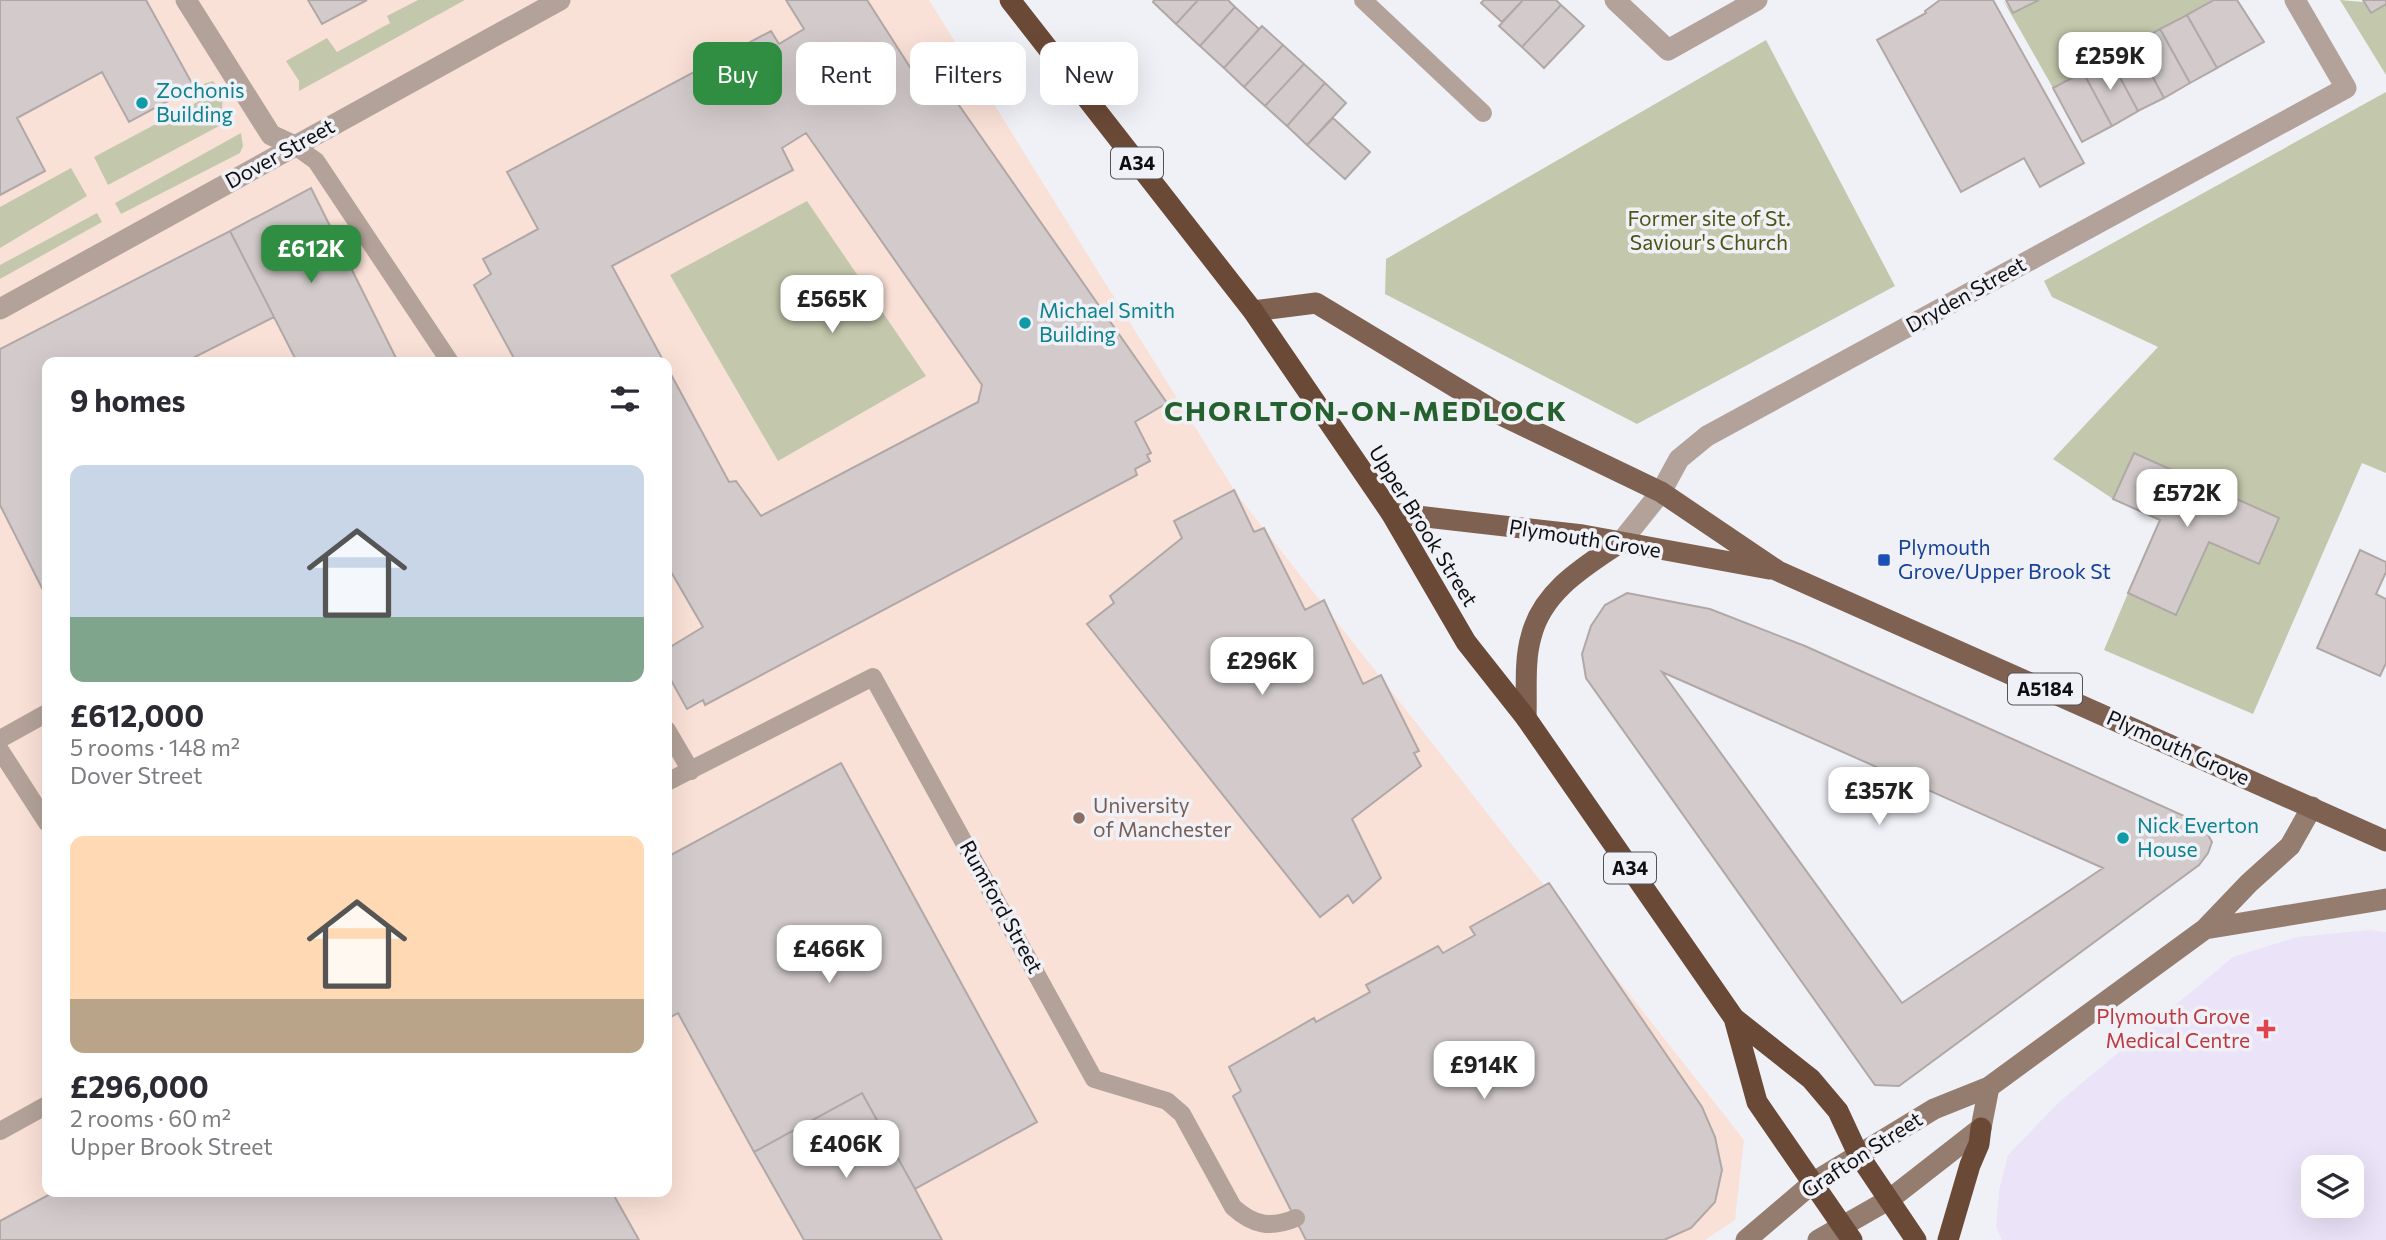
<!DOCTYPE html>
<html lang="en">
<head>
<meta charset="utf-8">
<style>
  :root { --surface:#fff; --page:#f2f2f3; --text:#2b2b33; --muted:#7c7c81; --accent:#2f8e41 }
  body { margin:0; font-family:Commissioner,sans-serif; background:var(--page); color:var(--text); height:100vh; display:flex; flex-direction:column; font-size:26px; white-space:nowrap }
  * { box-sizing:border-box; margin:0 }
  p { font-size:23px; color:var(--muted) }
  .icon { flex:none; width:38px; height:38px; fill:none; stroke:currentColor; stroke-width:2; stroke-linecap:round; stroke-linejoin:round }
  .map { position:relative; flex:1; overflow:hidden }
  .panel { position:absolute; left:42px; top:357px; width:630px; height:840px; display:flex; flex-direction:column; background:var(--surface); border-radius:14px; box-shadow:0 7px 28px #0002 }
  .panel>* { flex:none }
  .banner { position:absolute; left:693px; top:42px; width:665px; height:63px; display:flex; gap:14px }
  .fabs { position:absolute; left:2301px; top:1155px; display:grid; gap:14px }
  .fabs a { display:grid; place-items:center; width:63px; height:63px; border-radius:14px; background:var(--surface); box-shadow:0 7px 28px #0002; font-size:35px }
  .price { position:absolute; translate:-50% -60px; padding:0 16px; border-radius:14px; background:#fff; color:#222; font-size:23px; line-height:46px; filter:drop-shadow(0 2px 4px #0008) }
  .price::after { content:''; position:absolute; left:50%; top:42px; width:21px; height:16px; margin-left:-10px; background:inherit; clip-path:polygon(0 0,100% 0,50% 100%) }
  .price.on { background:var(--accent); color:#fff }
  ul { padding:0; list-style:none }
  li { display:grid; align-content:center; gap:14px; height:371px; padding:0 28px }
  li span { display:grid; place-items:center; height:217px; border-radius:14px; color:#555 }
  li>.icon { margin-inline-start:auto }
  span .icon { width:126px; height:126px; fill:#fffc; stroke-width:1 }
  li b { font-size:30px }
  h2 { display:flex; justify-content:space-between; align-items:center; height:84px; padding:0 28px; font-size:30px }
  .tag { padding:0 24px; border-radius:14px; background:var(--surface); box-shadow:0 7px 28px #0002; font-size:24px; line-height:63px }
  .tag.on { background:var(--accent); color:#fff }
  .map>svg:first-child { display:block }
</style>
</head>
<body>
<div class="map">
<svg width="2386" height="1240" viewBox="0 0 2386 1240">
  <rect width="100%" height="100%" fill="#f0f1f7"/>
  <!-- education -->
  <path fill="#fae1d7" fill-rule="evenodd" d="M0,0H929L1238,496L1744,1140L1735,1220L1705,1240H0ZM47,362H667V1192H47Z"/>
  <!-- medical -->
  <path fill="#ebe3f8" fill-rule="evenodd" d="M2369,930L2386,932V1240H2002L1996,1227L1999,1191L2008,1155L2059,1102L2233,957L2297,937ZM2314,1167H2352V1206H2314Z"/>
  <!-- green -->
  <path fill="#c3c8ac" d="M418,0H465L299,91V81L286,61L327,38L337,52L390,23L387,16Z
    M2003,0L2013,13L2039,0H2214L2053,88Z
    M2340,0L2386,4V75Z
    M1766,40L1895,286L1637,424L1385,294L1386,259Z
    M213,81L223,95L221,125L108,185L94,157L201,100L194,87Z
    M2386,92V473L2362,463L2253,714L2104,650L2128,593L2176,615L2209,542L2258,564L2279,518L2135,453L2113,499L2053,459L2158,347L2052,297L2044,281Z
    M241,133L243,146L240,153L121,214L115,203Z
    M71,168L87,196L0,248V207Z
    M807,201L926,376L778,461L670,275Z
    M97,213L102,222L0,279V265Z"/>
  <!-- building -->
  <path fill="#d3cbcb" stroke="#b0a8a7" stroke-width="2" fill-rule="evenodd" d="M0,0H146L194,87L129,122L102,72L17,118L45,171L0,195Z
    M308,0H367L322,24Z
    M786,0H867L926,92L942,81L1167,403L1135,422L1151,453L1147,455L1150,461L1135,469L1137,475L705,705L703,700L687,709L667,673V649L703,627L667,565V367L729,482L736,481L761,516L978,402L982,385L806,133L782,148L793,170L612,266L664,362H516L474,285L491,274L483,259L538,229L507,172L771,31L779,44L804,29Z
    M1154,0H1198L1176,24L1153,2Z
    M1198,0H1228L1235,7L1200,46L1176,24Z
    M1484,0H1523L1502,22L1481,3Z
    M1523,0H1556L1561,5L1522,47L1499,26Z
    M1940,0H1993L2084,163L2040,187L2024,158L1961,192L1877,40L1926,13L1925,11Z
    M2006,0H2039L2013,13Z
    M2214,0H2237L2264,42L2217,68L2187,15Z
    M2363,0H2386V4L2371,13Z
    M1561,5L1584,26L1544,68L1522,47Z
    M1235,7L1259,29L1224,68L1200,46Z
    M2187,15L2217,68L2190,83L2160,29Z
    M1262,26L1283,45L1244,87L1224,68Z
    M2160,29L2190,83L2164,98L2135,44Z
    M2135,44L2164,98L2138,111L2109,57Z
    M1283,45L1304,64L1265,106L1244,87Z
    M2109,57L2138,111L2112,126L2083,72Z
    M1304,64L1325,83L1287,126L1265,106Z
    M2083,72L2112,126L2082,142L2053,88Z
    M1325,83L1346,103L1307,145L1287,126Z
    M1333,118L1370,152L1345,179L1307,145Z
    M311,188L398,362H297L230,231Z
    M230,231L274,317L185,362H47V598L0,505V349Z
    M2134,453L2279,518L2259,564L2209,542L2176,615L2128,593L2160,520L2113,499Z
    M1234,490L1254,532L1264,528L1305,610L1324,600L1363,684L1381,675L1419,751L1414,753L1421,766L1352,819L1381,878L1353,903L1348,895L1320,917L1087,624L1114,603L1110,596L1182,538L1174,521Z
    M2360,550L2386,562V572L2376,594L2386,599V663L2380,676L2317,648Z
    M1627,593L1710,609L1805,646L2202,824L2212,842L2208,853L2199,865L1899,1086L1875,1085L1586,678L1582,654L1591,626L1605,605ZM1662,672L1771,720L2103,868L1902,1003Z
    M841,763L1037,1122L915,1189L862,1093L754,1152L678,1013L667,1019V857Z
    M1549,883L1702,1107L1715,1137L1722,1170L1715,1202L1691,1228L1664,1240H1306L1233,1096L1241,1091L1229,1067L1314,1018L1316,1022L1370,992L1366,985L1438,946L1443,953L1475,935L1470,927Z
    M862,1093L915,1189L942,1240H804L754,1152Z
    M54,1192H612L639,1240H0V1221Z"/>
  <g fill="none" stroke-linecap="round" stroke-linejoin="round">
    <!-- lane -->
    <path stroke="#b3a299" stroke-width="18" d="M1363,0L1483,113
      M295,146L316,161L450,362
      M667,730L691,771
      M0,739L47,713
      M0,750L47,823
      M667,782L873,677L1094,1079L1167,1101L1182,1114L1233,1207C1253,1225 1270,1229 1296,1218
      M0,1131L47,1105"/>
    <!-- street -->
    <path stroke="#b3a299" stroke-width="21" d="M186,0L271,135L295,146
      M1615,0L1668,50L1757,0
      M0,309L560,0
      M1621,542L1661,492L1679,459L1707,436L2346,88L2295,0"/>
    <!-- secondary -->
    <path stroke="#947c6f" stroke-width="21" d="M2205,929L2386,899
      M1746,1240L1814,1182L1934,1109L1989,1087L2205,929L2249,883L2290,846L2312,807
      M1818,1240L1890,1199L1981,1128L1989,1087"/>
    <!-- primary -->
    <path stroke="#7e6151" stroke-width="21" d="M1253,311L1316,303L1503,416L1661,492L1778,571L2386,841
      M1391,513L1583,535L1769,569
      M1526,718C1527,692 1524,661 1531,637C1542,591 1585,566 1621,542"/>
    <!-- highway -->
    <path stroke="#6b4937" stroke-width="21" d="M1010,0L1253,311L1391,513L1466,642L1526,718L1734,1018L1811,1079L1838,1111L1858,1154L1916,1240
      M1734,1018L1757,1102L1852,1240
      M1948,1240L1970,1165L1979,1144L1981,1128"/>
  </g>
  <!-- markers -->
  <g fill="#0f9aa8" stroke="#f0f1f7" stroke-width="2.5">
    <circle cx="142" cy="103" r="7"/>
    <circle cx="1025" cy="323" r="7"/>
    <circle cx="2123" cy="838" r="7"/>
  </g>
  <rect fill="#1a4fb4" stroke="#f0f1f7" stroke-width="2.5" x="1877" y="553" width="14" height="14" rx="3.5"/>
  <circle fill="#8d6e63" stroke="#f0f1f7" stroke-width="2.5" cx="1079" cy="818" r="7"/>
  <path fill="#e0444e" stroke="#f0f1f7" stroke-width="2.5" d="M2262.5 1018.5h7v7h7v7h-7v7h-7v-7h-7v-7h7z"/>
  <g text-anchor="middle" stroke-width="7" stroke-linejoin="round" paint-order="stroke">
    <!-- shield labels -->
    <g fill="#f0f1f7" stroke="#525357" stroke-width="2">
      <rect x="1111" y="147.5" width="52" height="31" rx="5"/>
      <rect x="2008" y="673.5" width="74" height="31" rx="5"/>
      <rect x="1604" y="852.5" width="52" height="31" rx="5"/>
    </g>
    <g font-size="19" font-weight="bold" fill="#0f0f12">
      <text x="1137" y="170">A34</text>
      <text x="2045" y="696">A5184</text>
      <text x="1630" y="875">A34</text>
    </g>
    <!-- culture labels -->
    <g font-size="21" fill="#0d838f" stroke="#f0f1f7" text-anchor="start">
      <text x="156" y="98">Zochonis<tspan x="156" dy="24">Building</tspan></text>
      <text x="1039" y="318">Michael Smith<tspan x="1039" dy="24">Building</tspan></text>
      <text x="2137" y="833">Nick Everton<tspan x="2137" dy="24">House</tspan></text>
    </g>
    <!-- street labels -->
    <g font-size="21" fill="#0f0f12" stroke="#f0f1f7">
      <text transform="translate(280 154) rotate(-29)" y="7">Dover Street</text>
      <text transform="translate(1966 295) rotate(-29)" y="7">Dryden Street</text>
      <text transform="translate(1423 526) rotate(58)" y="7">Upper Brook Street</text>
      <text transform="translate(1585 539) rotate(9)" y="7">Plymouth Grove</text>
      <text transform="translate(2178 748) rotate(24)" y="7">Plymouth Grove</text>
      <text transform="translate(1001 907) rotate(61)" y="7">Rumford Street</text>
      <text transform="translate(1862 1155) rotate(-33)" y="7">Grafton Street</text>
    </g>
    <!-- park labels -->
    <g font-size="21" fill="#4e5416" stroke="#f0f1f7">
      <text x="1709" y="226">Former site of St.<tspan x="1709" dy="24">Saviour's Church</tspan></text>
    </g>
    <!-- transit labels -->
    <g font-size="21" fill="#164399" stroke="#f0f1f7" text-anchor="start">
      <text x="1898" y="555">Plymouth<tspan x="1898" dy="24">Grove/Upper Brook St</tspan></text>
    </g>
    <!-- education labels -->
    <g font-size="21" fill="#785e54" stroke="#f0f1f7" text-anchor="start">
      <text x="1093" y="813">University<tspan x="1093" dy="24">of Manchester</tspan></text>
    </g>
    <!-- health labels -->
    <g font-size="21" fill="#be3a42" stroke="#f0f1f7" text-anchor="end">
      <text x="2250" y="1024">Plymouth Grove<tspan x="2250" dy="24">Medical Centre</tspan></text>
    </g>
    <!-- district labels -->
    <g font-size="28" font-weight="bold" letter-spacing="2" fill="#25602f" stroke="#f0f1f7">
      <text x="1366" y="421">CHORLTON-ON-MEDLOCK</text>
    </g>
  </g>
</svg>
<div class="fabs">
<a><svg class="icon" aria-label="layers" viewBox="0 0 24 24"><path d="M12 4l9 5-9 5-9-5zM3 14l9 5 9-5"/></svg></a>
</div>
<b class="price" style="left:2110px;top:92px">£259K</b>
<b class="price on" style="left:311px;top:285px">£612K</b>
<b class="price" style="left:832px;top:335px">£565K</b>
<b class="price" style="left:2187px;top:529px">£572K</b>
<b class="price" style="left:1262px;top:697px">£296K</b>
<b class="price" style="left:1879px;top:827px">£357K</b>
<b class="price" style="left:829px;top:985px">£466K</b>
<b class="price" style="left:1484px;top:1101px">£914K</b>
<b class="price" style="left:846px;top:1180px">£406K</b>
<div class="banner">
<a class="tag on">Buy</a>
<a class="tag">Rent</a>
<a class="tag">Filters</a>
<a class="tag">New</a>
</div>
<section class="panel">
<h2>9 homes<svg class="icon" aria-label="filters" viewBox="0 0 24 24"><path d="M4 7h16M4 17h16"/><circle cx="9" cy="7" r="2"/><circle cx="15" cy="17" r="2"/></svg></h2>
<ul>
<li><span style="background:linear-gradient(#c9d6e8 70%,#7fa58c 0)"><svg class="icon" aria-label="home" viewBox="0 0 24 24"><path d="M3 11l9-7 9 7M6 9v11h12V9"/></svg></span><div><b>£612,000</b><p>5 rooms · 148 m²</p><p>Dover Street</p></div></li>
<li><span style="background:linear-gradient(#ffd9b3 75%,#b9a48a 0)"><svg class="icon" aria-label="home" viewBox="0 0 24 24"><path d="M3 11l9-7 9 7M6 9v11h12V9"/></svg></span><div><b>£296,000</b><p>2 rooms · 60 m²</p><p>Upper Brook Street</p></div></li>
</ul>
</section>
</div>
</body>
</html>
